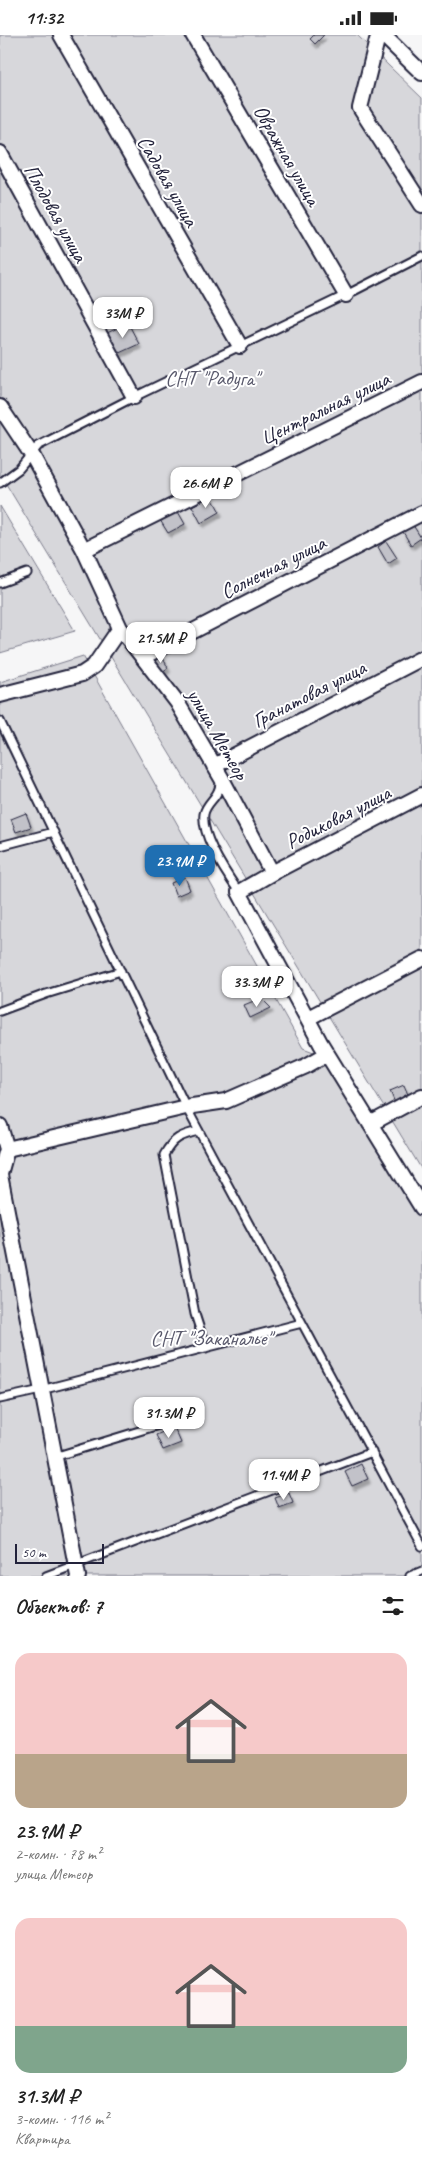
<!DOCTYPE html>
<html lang="ru">
<head>
<meta charset="utf-8">
<style>
  :root { --surface:#fff; --page:#f6f6f6; --text:#222; --muted:#767676; --accent:#1f6fb2 }
  body { margin:0; font-family:Caveat,sans-serif; background:var(--page); color:var(--text); height:100vh; display:flex; flex-direction:column; font-size:19px; white-space:nowrap }
  * { box-sizing:border-box; margin:0 }
  p { font-size:16px; color:var(--muted) }
  .icon { flex:none; width:28px; height:28px; fill:none; stroke:currentColor; stroke-width:2; stroke-linecap:round; stroke-linejoin:round }
  .map { position:relative; height:1541px; overflow:hidden }
  .side { display:flex; flex-direction:column; background:var(--surface); flex:1 }
  .side>* { flex:none }
  .scale { position:absolute; left:15px; bottom:12px; width:89px; box-sizing:border-box; padding-left:5px; border:2px solid #22223b; border-top:0; font-size:14px; line-height:18px; white-space:nowrap; color:#22223b; -webkit-text-stroke:4px #fff; paint-order:stroke }
  .price { position:absolute; translate:-50% -42px; padding:0 11px; border-radius:10px; background:#fff; color:#222; font-size:16px; line-height:32px; filter:drop-shadow(0 1px 2px #0008) }
  .price::after { content:''; position:absolute; left:50%; top:30px; width:15px; height:11px; margin-left:-8px; background:inherit; clip-path:polygon(0 0,100% 0,50% 100%) }
  .price.on { background:var(--accent); color:#fff }
  ul { padding:0; list-style:none }
  li { display:grid; align-content:center; gap:10px; height:265px; padding:0 15px }
  li span { display:grid; place-items:center; height:155px; border-radius:15px; color:#555 }
  li>.icon { margin-inline-start:auto }
  span .icon { width:90px; height:90px; fill:#fffc; stroke-width:1 }
  li b { font-size:21px }
  h2 { display:flex; justify-content:space-between; align-items:center; height:60px; padding:0 15px; font-size:21px }
  .status { display:flex; justify-content:space-between; align-items:center; height:35px; padding:0 25px; background:var(--surface); direction:ltr }
  .status svg { height:14px; fill:currentColor }
  .map>svg:first-child { display:block }
</style>
</head>
<body>
<div class="status"><b>11:32</b><svg viewBox="0 0 49 12"><path d="M0 12V9h3v3zM5 12V6h3v6zM10 12V3h3v9zM15 12V0h3v12zM26 1h20v11H26zM47 4h2v5h-2z"/></svg></div>
<div class="map">
<svg width="422" height="1541" viewBox="0 0 422 1541">
  <defs>
    <filter id="shadow"><feDropShadow dx="2.5" dy="4.5" stdDeviation="1" flood-color="#0004"/></filter>
  </defs>
  <rect width="100%" height="100%" fill="#f6f6f7"/>
  <filter id="ink" filterUnits="userSpaceOnUse"><feTurbulence type="fractalNoise" baseFrequency=".02" numOctaves="2"/><feDisplacementMap in="SourceGraphic" scale="10" xChannelSelector="R" yChannelSelector="G"/><feConvolveMatrix kernelMatrix="1 2 1 2 8 2 1 2 1" color-interpolation-filters="sRGB"/></filter>
  <g filter="url(#ink)">
    <!-- green -->
    <path fill="#d7d7db" stroke="#7c7c8b" d="M0,0H357L422,63V1135L0,439Z
      M0,471L75,596L0,618Z
      M83,621L303,1013L338,1026L422,1167V1541H0V647Z"/>
    <!-- building -->
    <path fill="#c2c2c9" stroke="#22223b" filter="url(#shadow)" d="M314,0H324L315,9L310,4Z
      M128,288L139,309L117,319L107,298Z
      M211,461L220,477L201,488L192,471Z
      M177,475L185,489L168,498L160,485Z
      M413,490L421,503L411,510L403,497Z
      M386,506L397,523L388,529L378,512Z
      M162,621L168,633L160,638L154,625Z
      M26,778L31,792L16,797L11,784Z
      M185,842L190,855L176,861L171,848Z
      M261,963L271,973L250,983L244,970Z
      M404,1050L409,1062L395,1068L390,1056Z
      M174,1392L181,1408L163,1415L156,1400Z
      M361,1429L368,1444L352,1451L345,1437Z
      M289,1458L293,1468L279,1473L275,1463Z"/>
    <g fill="none" stroke-linecap="round" stroke-linejoin="round">
      <defs>
        <path id="lane" d="M0,448L19,434L38,411L134,362L346,260L422,221
          M0,548L27,538
          M0,686L186,1072L422,1511
          M221,744C220,748 220,752 218,756C215,764 206,769 204,779C201,801 227,840 239,857
          M0,811L54,797
          M0,976L46,959L121,936
          M199,1096C181,1100 173,1103 164,1120L195,1279L206,1313
          M0,1364L41,1355L302,1288
          M54,1422L172,1386
          M46,1541L372,1417
          M410,1541L422,1536"/>
        <path id="street" d="M61,0L240,311
          M193,0L346,260
          M381,0L377,5L360,73L422,170
          M383,0L422,38
          M0,118L134,362
          M0,372L32,420L84,515L120,593L177,667L222,744L272,838L239,857L321,1009L422,1173
          M84,515L422,347
          M143,622L422,478
          M0,660L82,639L94,631L120,593
          M214,731L422,623
          M272,838L422,760
          M308,983L422,924
          M370,1089L422,1061
          M0,1091L7,1114L0,1139
          M7,1114L186,1072L226,1066L306,1031L327,1019
          M0,1140L78,1541"/>
      </defs>
      <!-- lane casing -->
      <use href="#lane" stroke="#22223b" stroke-width="11"/>
      <!-- street casing -->
      <use href="#street" stroke="#22223b" stroke-width="18"/>
      <!-- lane -->
      <use href="#lane" stroke="#fff" stroke-width="7"/>
      <!-- street -->
      <use href="#street" stroke="#fff" stroke-width="14"/>
    </g>
  </g>
  <g text-anchor="middle" stroke-width="4" stroke-linejoin="round" paint-order="stroke">
    <!-- street labels -->
    <g font-size="21" fill="#22223b" stroke="#fff">
      <text transform="translate(287 120) rotate(60)" y="7">Овражная улица</text>
      <text transform="translate(168 146) rotate(60)" y="7">Садовая улица</text>
      <text transform="translate(56 178) rotate(61)" y="7">Плодовая улица</text>
      <text transform="translate(325 373) rotate(-26)" y="7">Центральная улица</text>
      <text transform="translate(273 532) rotate(-27)" y="7">Солнечная улица</text>
      <text transform="translate(309 659) rotate(-27)" y="7">Гранатовая улица</text>
      <text transform="translate(218 699) rotate(60)" y="7">улица Метеор</text>
      <text transform="translate(338 782) rotate(-27)" y="7">Родиковая улица</text>
    </g>
    <!-- park labels -->
    <g font-size="21" fill="#58586b" stroke="#fff">
      <text x="212" y="350">СНТ "Радуга"</text>
      <text x="211" y="1310">СНТ "Заканалье"</text>
    </g>
  </g>
</svg>
<div class="scale">50 m</div>
<b class="price" style="left:123px;top:304px">33M ₽</b>
<b class="price" style="left:206px;top:474px">26.6M ₽</b>
<b class="price" style="left:161px;top:629px">21.5M ₽</b>
<b class="price on" style="left:180px;top:852px">23.9M ₽</b>
<b class="price" style="left:257px;top:973px">33.3M ₽</b>
<b class="price" style="left:169px;top:1404px">31.3M ₽</b>
<b class="price" style="left:284px;top:1466px">11.4M ₽</b>
</div>
<section class="side">
<h2>Объектов: 7<svg class="icon" aria-label="filters" viewBox="0 0 24 24"><path d="M4 7h16M4 17h16"/><circle cx="9" cy="7" r="2"/><circle cx="15" cy="17" r="2"/></svg></h2>
<ul>
<li><span style="background:linear-gradient(#f6c9c9 65%,#b9a48a 0)"><svg class="icon" aria-label="home" viewBox="0 0 24 24"><path d="M3 11l9-7 9 7M6 9v11h12V9"/></svg></span><div><b>23.9M ₽</b><p>2-комн. · 78 m²</p><p>улица Метеор</p></div></li>
<li><span style="background:linear-gradient(#f6c9c9 70%,#7fa58c 0)"><svg class="icon" aria-label="home" viewBox="0 0 24 24"><path d="M3 11l9-7 9 7M6 9v11h12V9"/></svg></span><div><b>31.3M ₽</b><p>3-комн. · 116 m²</p><p>Квартира</p></div></li>
</ul>
</section>
</body>
</html>
